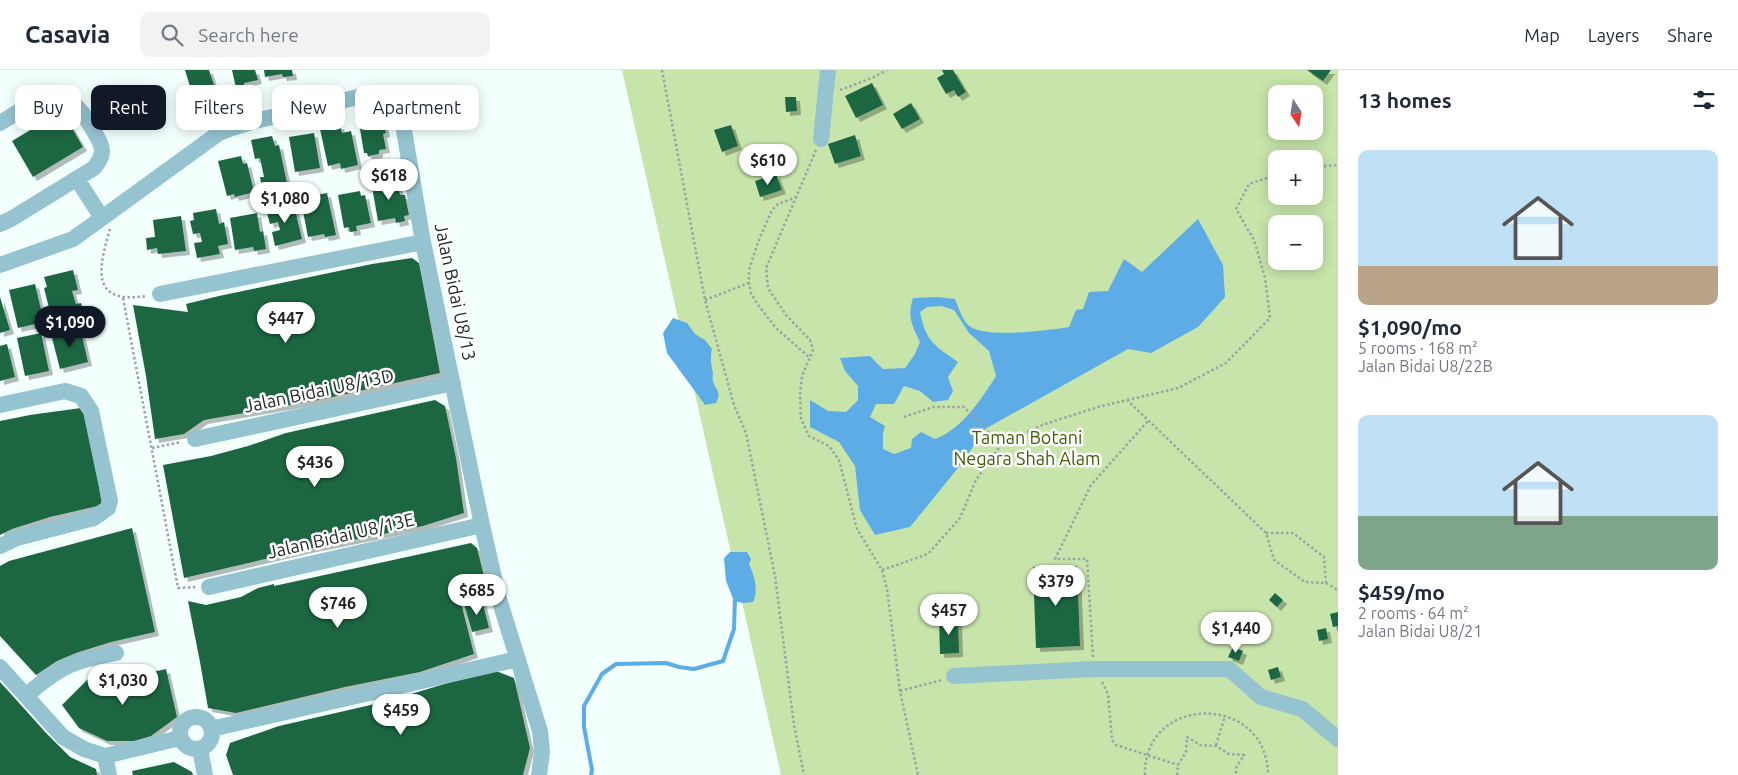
<!DOCTYPE html>
<html lang="en">
<head>
<meta charset="utf-8">
<style>
  :root { --surface:#fff; --page:#f2f2f3; --text:#1f2937; --muted:#747a83; --line:#e0e1e3; --accent:#111827 }
  body { margin:0; font-family:Ubuntu,sans-serif; background:var(--page); color:var(--text); height:100vh; display:flex; flex-direction:column; font-size:19px; white-space:nowrap }
  * { box-sizing:border-box; margin:0 }
  p { font-size:16px; color:var(--muted) }
  .icon { flex:none; width:28px; height:28px; fill:none; stroke:currentColor; stroke-width:2; stroke-linecap:round; stroke-linejoin:round }
  .map { position:relative; flex:1; overflow:hidden }
  .drawer { display:flex; flex-direction:column; background:var(--surface); width:400px }
  .drawer>* { flex:none }
  .top-card { position:absolute; left:15px; top:15px; width:475px; height:45px; display:flex; gap:10px }
  .needle { width:32px; rotate:168deg }
  .fabs { position:absolute; left:1268px; top:15px; display:grid; gap:10px }
  .fabs a { display:grid; place-items:center; width:55px; height:55px; border-radius:10px; background:var(--surface); box-shadow:0 2px 12px #0003; font-size:25px }
  .price { position:absolute; translate:-50% -42px; padding:0 11px; border-radius:18px; background:#fff; color:#222; font-size:16px; line-height:32px; filter:drop-shadow(0 1px 2px #0008) }
  .price::after { content:''; position:absolute; left:50%; top:30px; width:15px; height:11px; margin-left:-8px; background:inherit; clip-path:polygon(0 0,100% 0,50% 100%) }
  .price.selected { background:var(--accent); color:#fff }
  ul { padding:0; list-style:none }
  li { display:grid; align-content:center; gap:10px; height:265px; padding:0 20px }
  li span { display:grid; place-items:center; height:155px; border-radius:10px; color:#555 }
  li>.icon { margin-inline-start:auto }
  span .icon { width:90px; height:90px; fill:#fffc; stroke-width:1 }
  li b { font-size:21px }
  h2 { display:flex; justify-content:space-between; align-items:center; height:60px; padding:0 20px; font-size:21px }
  .chip { padding:0 18px; border-radius:10px; background:var(--surface); box-shadow:0 2px 12px #0003; font-size:18px; line-height:45px }
  .chip.selected { background:var(--accent); color:#fff }
  header { display:flex; align-items:center; gap:30px; box-sizing:border-box; height:70px; padding:0 25px; background:var(--surface); border-bottom:1px solid var(--line) }
  header strong { font-size:24px }
  nav { display:flex; gap:28px; margin-inline-start:auto; font-size:18px }
  .search { width:350px; height:45px; background:var(--page); display:flex; align-items:center; gap:12px; box-sizing:border-box; padding:0 18px; border-radius:10px; color:var(--muted); font-size:19px }
  main { display:flex; flex:1; min-height:0 }
  .map>svg:first-child { display:block }
</style>
</head>
<body>
<header>
<strong>Casavia</strong>
<div class="search"><svg class="icon" aria-label="search" viewBox="0 0 24 24"><circle cx="10" cy="10" r="6"/><path d="M15 15l6 6"/></svg>Search here</div>
<nav><a>Map</a><a>Layers</a><a>Share</a></nav>
</header>
<main>
<div class="map">
<svg width="1338" height="705" viewBox="0 0 1338 705">
  <defs>
    <filter id="shadow"><feDropShadow dx="4" dy="4" stdDeviation="0" flood-color="#0004"/></filter>
  </defs>
  <rect width="100%" height="100%" fill="#f2fffd"/>
  <!-- green -->
  <path fill="#c7e4ab" fill-rule="evenodd" d="M622,0H1338V705H781ZM1276,24H1314V61H1276ZM1276,89H1314V126H1276ZM1276,154H1314V191H1276Z"/>
  <!-- water -->
  <path fill="#5eace6" fill-rule="evenodd" d="M1198,149L1223,195L1225,227L1198,257L1151,283L1128,279L985,359L962,393L910,457L875,465L860,440L855,396L839,372L810,357V330L828,341L846,342L858,330V316L845,301L840,288L870,286L883,299L905,298L915,284L920,272C912,255 907,247 913,228L937,227L955,229C958,237 962,248 967,254C981,270 1049,260 1069,257L1076,240L1083,239L1089,222L1108,221L1124,189L1142,202ZM941,236L954,240L969,263L989,281L996,306C981,330 962,359 935,369L921,362L912,369L911,378L894,384L883,379V363L885,356L870,347L876,334H894L904,316L920,321L933,332L948,330L953,321L948,307L958,292C934,275 926,272 920,242L927,237Z
    M673,248L687,253L695,264L705,270L712,279C710,288 711,294 713,303C713,305 712,308 713,311C716,321 722,321 716,333L705,335L667,283L663,263Z
    M730,482H747L751,489L749,494C754,505 759,520 753,532L743,533L734,531L726,511L724,488Z"/>
  <g fill="none" stroke-linecap="round" stroke-linejoin="round">
    <!-- stream -->
    <path stroke="#5eace6" stroke-width="4" d="M591,705L592,700L584,657V636L602,604L616,594L666,593L679,597L694,599L723,591L734,559L735,528"/>
  </g>
  <!-- building -->
  <path fill="#1e6643" filter="url(#shadow)" d="M185,0H209L217,24L207,27L205,20L192,23Z
    M232,0H255L258,10L244,13V16L236,18Z
    M264,0H292L293,6L283,7L282,4L265,7Z
    M942,0H953L966,22L958,27L954,20L946,24L937,8L944,4Z
    M1307,0H1331L1323,11Z
    M872,13L883,35L856,48L845,26Z
    M785,27H796L797,41L786,42Z
    M911,33L920,49L902,59L893,44Z
    M62,41L83,77L33,107L12,71Z
    M383,48L386,63L383,64L386,79L379,80V84L368,86L367,83H364L359,53Z
    M340,55L342,63L351,61L358,95L341,99L340,93L328,96L320,59Z
    M731,55L738,76L722,82L714,60Z
    M314,63L320,98L295,102L289,67Z
    M855,65L861,86L835,94L828,74Z
    M272,66L275,76L279,75L288,118L263,123L260,107H264L260,88L255,89L251,70Z
    M241,86L243,94L247,93L254,122L235,127L234,124L227,126L218,91Z
    M776,104L782,120L760,127L755,111Z
    M393,107L394,115L398,114L400,125H405L409,145L404,146L405,151L396,153L395,148L378,151L371,111Z
    M360,121L361,126L365,125L371,153L356,156L357,161L350,162L349,157L344,158L338,125Z
    M327,123L336,165L325,167L324,164L308,167L302,136L313,134L311,126Z
    M293,131L302,169L275,176L272,162L280,160L278,152L270,154L267,143L277,141L276,135Z
    M216,139L219,154L224,152L228,174L218,176L220,184L197,188L194,173L202,172L200,163L193,164L190,151L194,150L193,143Z
    M257,143L260,162L263,161L266,179L254,181L253,177L235,180L230,148Z
    M181,146L186,181L158,184L157,178L147,180L146,168L155,167L153,150Z
    M412,188L419,193L440,303L319,330L204,350L184,364L155,369L146,306L133,235L188,242L186,234L219,226L372,194Z
    M73,200L78,220L72,221L76,234L81,233L84,243L55,250L52,237L49,238L44,218L47,217L44,207Z
    M35,214L44,252L18,258L9,220Z
    M0,227L10,260L0,263Z
    M80,257L88,292L60,299L51,264Z
    M41,263L49,301L25,306L17,268Z
    M7,274L15,307L0,311V276Z
    M435,330L445,336L456,388L464,443L423,456L308,479L184,508L163,395L211,386L248,376L286,363Z
    M81,338L87,345L102,435L50,447L12,459L0,465V351L30,345Z
    M132,458L155,562L111,572L76,583L57,591L36,605L0,566V496L9,491Z
    M471,473L477,478L489,526L461,533L474,584L420,602L345,617L236,643L208,638L200,592L188,531L206,535L241,527L258,518L274,514V516Z
    M1077,496L1080,576L1036,578L1033,497Z
    M1275,523L1283,530L1277,537L1269,530Z
    M482,530L489,558L472,562L464,534Z
    M1338,542V556L1333,557L1330,544Z
    M939,548H958L959,583L940,584Z
    M1326,558L1328,569L1319,571L1317,560Z
    M1233,577L1243,581L1239,591L1228,587Z
    M1278,597L1281,607L1271,610L1268,600Z
    M166,599L177,647L151,666L135,671H107L79,658L62,635L90,607H105L121,609Z
    M496,601L514,608L530,678L523,705H233L226,685L230,673L279,656L388,631L461,609Z
    M0,612L46,663L70,687L96,699L97,705H0Z
    M174,692L192,702L193,705H133L132,701Z"/>
  <g fill="none" stroke-linecap="round" stroke-linejoin="round">
    <!-- path -->
    <path stroke="#9aa4a3" stroke-width="2.5" stroke-dasharray="2.5 2.5" stroke-linecap="butt" d="M662,0L705,230L734,335L746,363L775,506L794,655L804,705
      M840,20L872,8L887,0
      M816,80L766,198L768,218L786,245L810,270L813,280L802,306L800,324L801,349L809,366L829,376L839,390L857,459L882,500L887,519L900,621L918,705
      M1314,97L1338,95
      M797,127L778,134L772,140L758,172L749,200V213L751,223L758,235L776,258L809,287
      M110,159C99,197 89,235 146,226
      M123,228L178,518L196,517
      M705,230L749,213
      M1127,330L1178,318L1226,293L1270,248L1265,208L1254,170L1236,139L1249,114L1276,105
      M904,347L933,337H964L1001,375
      M152,378L181,372
      M1266,463H1293L1324,487L1326,513
      M882,500L928,484L960,448L976,410L1001,375L1042,355L1098,337L1127,330L1266,463L1274,490L1305,512L1326,513L1338,520
      M1093,587L1087,489H1055L1091,415L1148,351
      M1102,612L1108,624L1112,670L1116,675L1178,695
      M900,621L942,610
      M1216,675L1225,646
      M1145,705C1143,624 1267,622 1268,705
      M1177,705L1178,695L1186,682L1187,667L1200,675L1216,676L1229,684L1244,685L1236,698V705"/>
    <!-- minor -->
    <path stroke="#95c3cf" stroke-width="16" d="M0,53C14,45 37,28 53,27C74,26 86,47 95,63C98,69 102,74 102,81C102,88 98,93 94,98L11,149L0,154
      M821,69L828,0
      M77,109L102,148
      M0,195L73,169L219,63L232,58L255,51L358,27L383,24L391,25L398,33L401,43L423,172L482,455L499,529L540,661L542,682L539,705
      M160,224L423,172
      M0,335L65,321L81,326L91,341L110,431L108,438L94,448L17,468L0,476
      M195,369L453,313
      M209,517L482,455
      M0,597L63,667L84,679L105,686L180,668
      M954,606L1094,599H1229L1261,627L1302,639L1338,669
      M27,625C60,596 73,591 116,583
      M180 663a16 16 0 1 1 32 0a16 16 0 1 1-32 0Z
      M211,659L518,589
      M200,679L205,705
      M105,686L109,705"/>
  </g>
  <g text-anchor="middle" stroke-width="5" stroke-linejoin="round" paint-order="stroke">
    <!-- street labels -->
    <g font-size="18" fill="#222827" stroke="#fff">
      <text transform="translate(455 222) rotate(78)" y="6">Jalan Bidai U8/13</text>
      <text transform="translate(319 321) rotate(-12)" y="6">Jalan Bidai U8/13D</text>
      <text transform="translate(341 466) rotate(-13)" y="6">Jalan Bidai U8/13E</text>
    </g>
    <!-- park labels -->
    <g font-size="18" fill="#3e5f06" stroke="#fff">
      <text x="1027" y="374">Taman Botani<tspan x="1027" dy="21">Negara Shah Alam</tspan></text>
    </g>
  </g>
</svg>
<div class="fabs">
<a><svg class="needle" viewBox="-14 -14 28 28"><path d="M0-13l5 13h-10z" fill="#e53935"/><path d="M0 13l5-13h-10z" fill="#747a83"/></svg></a>
<a>+</a>
<a>−</a>
</div>
<b class="price" style="left:768px;top:116px">$610</b>
<b class="price" style="left:389px;top:131px">$618</b>
<b class="price" style="left:285px;top:154px">$1,080</b>
<b class="price" style="left:286px;top:274px">$447</b>
<b class="price selected" style="left:70px;top:278px">$1,090</b>
<b class="price" style="left:315px;top:418px">$436</b>
<b class="price" style="left:1056px;top:537px">$379</b>
<b class="price" style="left:477px;top:546px">$685</b>
<b class="price" style="left:338px;top:559px">$746</b>
<b class="price" style="left:949px;top:566px">$457</b>
<b class="price" style="left:1236px;top:584px">$1,440</b>
<b class="price" style="left:123px;top:636px">$1,030</b>
<b class="price" style="left:401px;top:666px">$459</b>
<div class="top-card">
<a class="chip">Buy</a>
<a class="chip selected">Rent</a>
<a class="chip">Filters</a>
<a class="chip">New</a>
<a class="chip">Apartment</a>
</div>
</div>
<section class="drawer">
<h2>13 homes<svg class="icon" aria-label="filters" viewBox="0 0 24 24"><path d="M4 7h16M4 17h16"/><circle cx="9" cy="7" r="2"/><circle cx="15" cy="17" r="2"/></svg></h2>
<ul>
<li><span style="background:linear-gradient(#bfe0f5 75%,#b9a48a 0)"><svg class="icon" aria-label="home" viewBox="0 0 24 24"><path d="M3 11l9-7 9 7M6 9v11h12V9"/></svg></span><div><b>$1,090/mo</b><p>5 rooms · 168 m²</p><p>Jalan Bidai U8/22B</p></div></li>
<li><span style="background:linear-gradient(#bfe0f5 65%,#7fa58c 0)"><svg class="icon" aria-label="home" viewBox="0 0 24 24"><path d="M3 11l9-7 9 7M6 9v11h12V9"/></svg></span><div><b>$459/mo</b><p>2 rooms · 64 m²</p><p>Jalan Bidai U8/21</p></div></li>
</ul>
</section>
</main>
</body>
</html>
